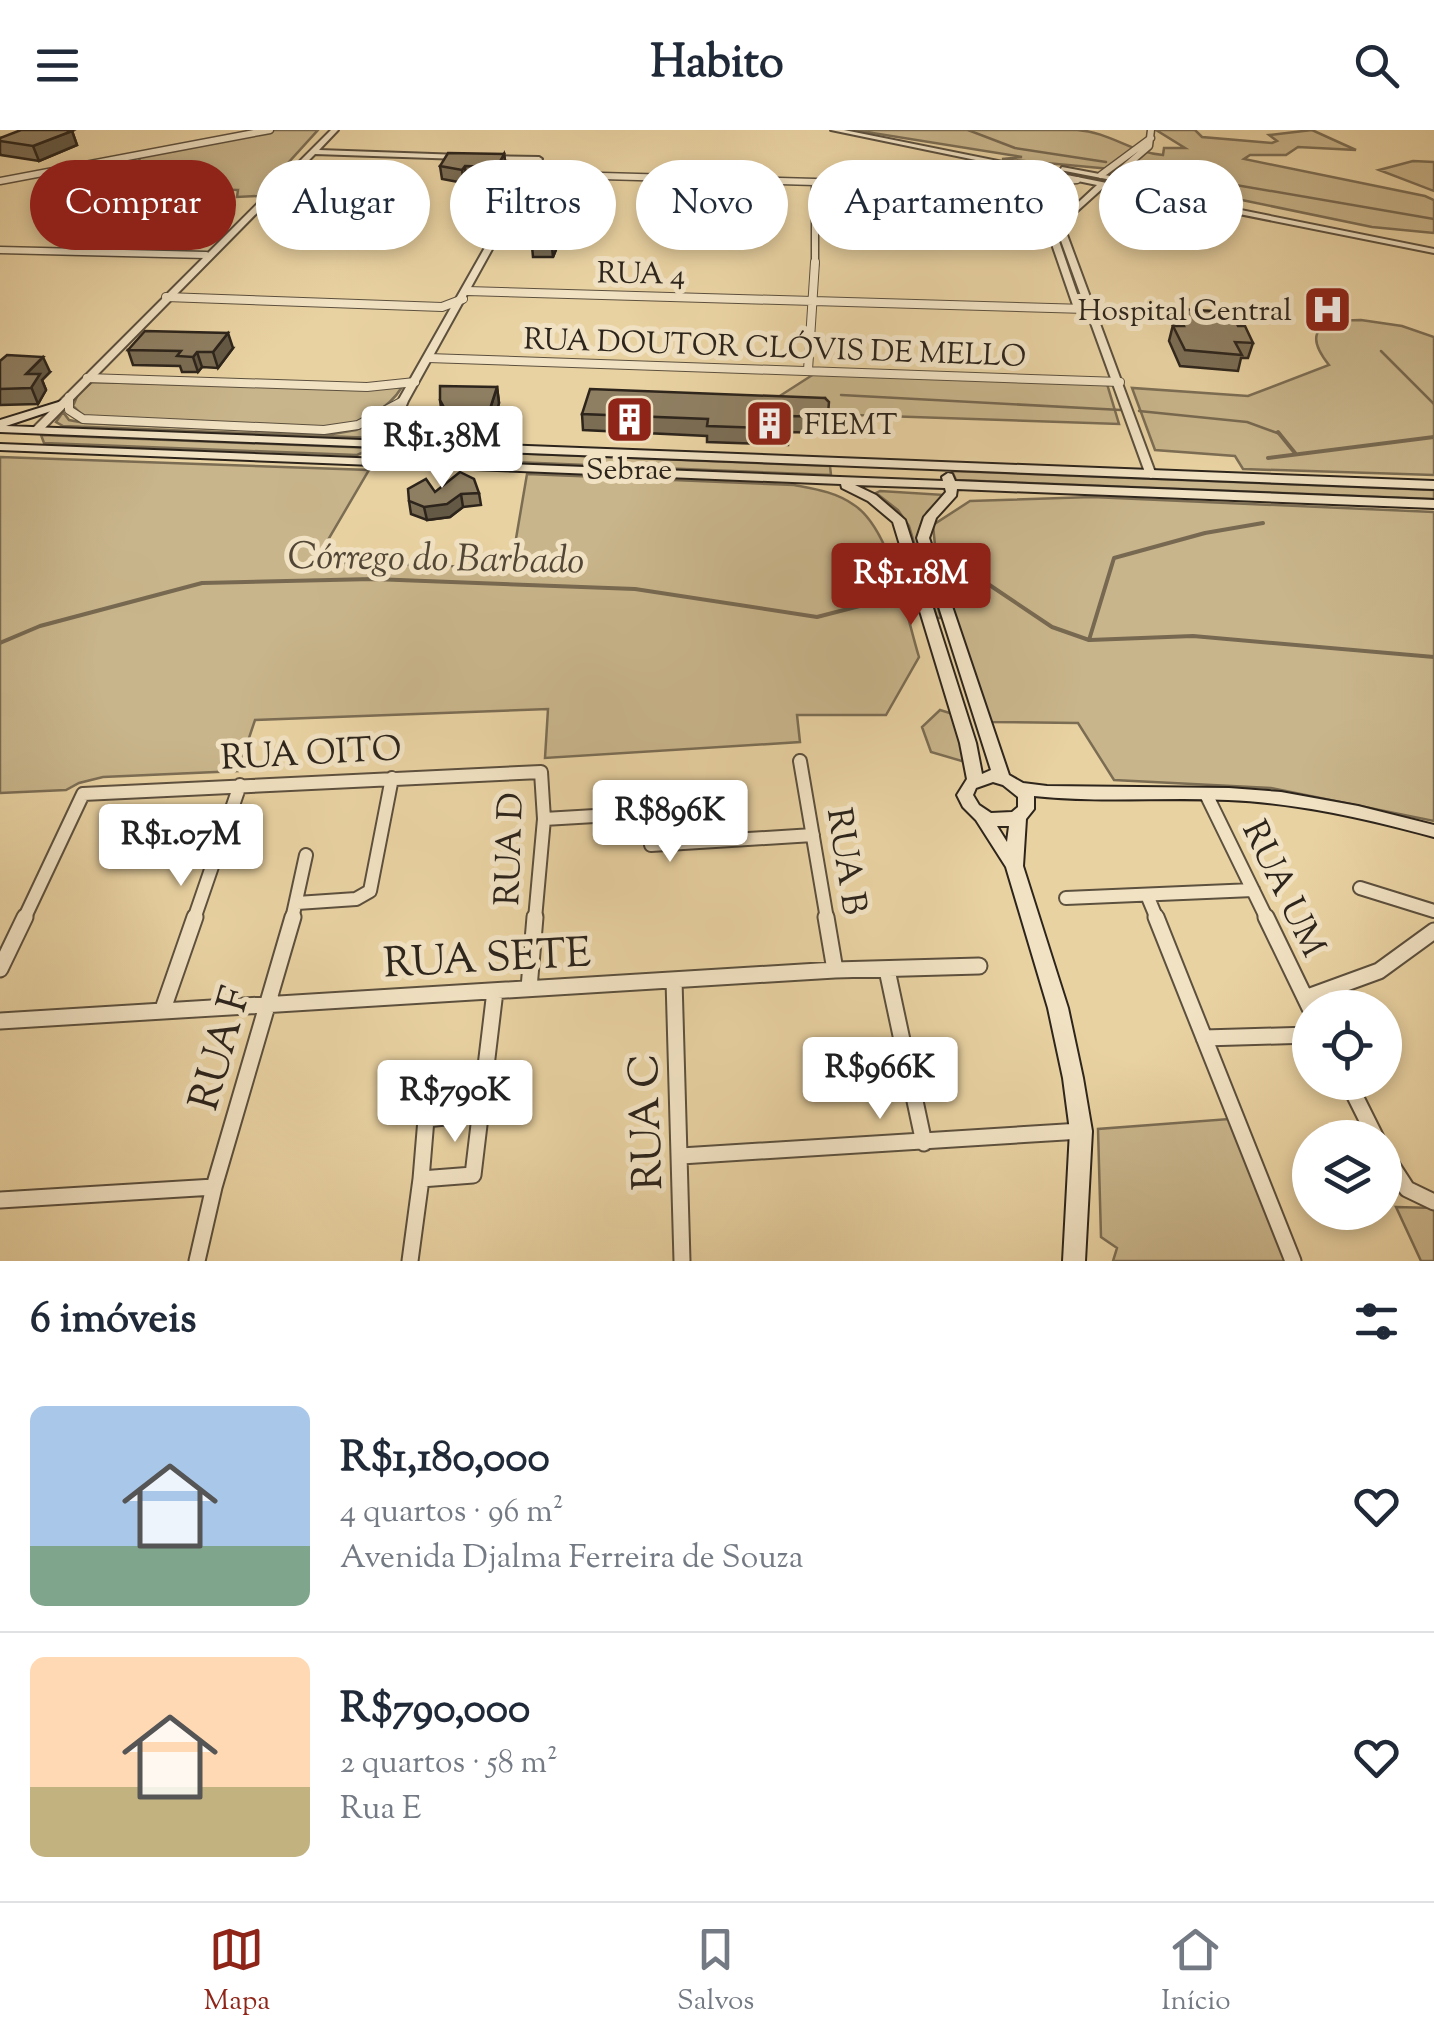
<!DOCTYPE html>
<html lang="pt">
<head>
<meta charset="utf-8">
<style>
  :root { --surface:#fff; --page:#f2f2f3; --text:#1f2937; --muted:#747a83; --line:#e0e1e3; --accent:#8f2418 }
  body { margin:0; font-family:"Sorts Mill Goudy",serif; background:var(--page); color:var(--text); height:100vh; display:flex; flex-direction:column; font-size:38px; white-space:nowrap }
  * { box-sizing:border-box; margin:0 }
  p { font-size:32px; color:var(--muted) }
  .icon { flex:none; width:55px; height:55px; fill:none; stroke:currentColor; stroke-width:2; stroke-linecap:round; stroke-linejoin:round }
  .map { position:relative; height:1131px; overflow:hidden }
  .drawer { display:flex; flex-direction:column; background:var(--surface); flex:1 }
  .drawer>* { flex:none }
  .banner { position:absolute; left:30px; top:30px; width:1375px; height:90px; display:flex; gap:20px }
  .buttons { position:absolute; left:1292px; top:860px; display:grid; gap:20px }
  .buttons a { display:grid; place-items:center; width:110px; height:110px; border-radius:50%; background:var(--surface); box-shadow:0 5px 15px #0003; font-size:50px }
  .price { position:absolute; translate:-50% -85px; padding:0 22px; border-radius:10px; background:#fff; color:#222; font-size:32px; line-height:65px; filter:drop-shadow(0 2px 5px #0008) }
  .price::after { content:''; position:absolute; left:50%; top:60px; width:30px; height:22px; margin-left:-15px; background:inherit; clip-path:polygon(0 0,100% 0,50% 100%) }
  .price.current { background:var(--accent); color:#fff }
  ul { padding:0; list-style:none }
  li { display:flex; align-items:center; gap:30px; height:250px; padding:0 30px }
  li+li { border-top:2px solid var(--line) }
  li span { display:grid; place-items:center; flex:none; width:280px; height:200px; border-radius:15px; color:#555 }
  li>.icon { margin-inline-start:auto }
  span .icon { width:120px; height:120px; fill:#fffc; stroke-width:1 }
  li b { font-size:42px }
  h2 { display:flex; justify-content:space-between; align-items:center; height:120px; padding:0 30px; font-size:42px }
  .tag { padding:0 35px; border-radius:45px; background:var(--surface); box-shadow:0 5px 15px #0003; font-size:35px; line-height:90px }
  .tag.current { background:var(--accent); color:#fff }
  header { display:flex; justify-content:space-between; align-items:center; height:130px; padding:0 30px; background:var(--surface); font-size:45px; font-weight:700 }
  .tab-bar { display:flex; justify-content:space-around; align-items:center; height:140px; border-top:2px solid var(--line); background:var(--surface); font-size:28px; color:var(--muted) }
  .tab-bar a { display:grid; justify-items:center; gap:5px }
  .tab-bar .current { color:var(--accent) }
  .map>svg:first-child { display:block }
</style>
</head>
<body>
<header><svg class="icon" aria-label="menu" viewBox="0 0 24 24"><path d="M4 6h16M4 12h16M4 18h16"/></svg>Habito<svg class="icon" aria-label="search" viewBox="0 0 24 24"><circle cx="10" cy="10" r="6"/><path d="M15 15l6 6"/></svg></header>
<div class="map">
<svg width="1434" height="1131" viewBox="0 0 1434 1131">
  <rect width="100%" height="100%" fill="#e9d2a2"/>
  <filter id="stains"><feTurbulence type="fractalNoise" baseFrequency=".002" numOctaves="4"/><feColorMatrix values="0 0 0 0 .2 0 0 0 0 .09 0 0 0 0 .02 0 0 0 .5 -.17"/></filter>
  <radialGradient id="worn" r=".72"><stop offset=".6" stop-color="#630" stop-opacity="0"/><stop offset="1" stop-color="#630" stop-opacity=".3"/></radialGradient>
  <!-- green -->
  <path fill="#c9b58b" stroke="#7b6d54" stroke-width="2.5" d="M273,0H318L258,66L237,67L238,60C209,58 181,61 152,60L160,36L139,32L140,27Z
    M854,0C928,0 1003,0 1077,0C1110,2 1132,23 1163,25L1164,18H1185L1156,0H1195L1202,7L1272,13L1277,11L1269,5L1312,0L1356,20L1298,17L1286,25H1250L1244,29L1425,66L1434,70V103L1372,97L1208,63L1193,56L1139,50L1111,39L1002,29L1022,27Z
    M1413,31L1434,32V61L1379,40Z
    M1361,190L1402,196L1434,207V345L1243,339L1235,326L1155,320L1132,258L1248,266L1329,235C1301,200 1322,190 1361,190Z
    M814,244L1107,254L1119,294L824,284L775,269Z
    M92,252L364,259L402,257C388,280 361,293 335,299L85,288L73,276L78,264Z
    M63,282L69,290L85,293L333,304L356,300L387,286L376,308L63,296L56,292Z
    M41,305L374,318L357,325L44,313Z
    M385,318L830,336L831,345L370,326Z
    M0,327L369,340L315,432L511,438L527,344L794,355C815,359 836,362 854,375C891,399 906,485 919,527L886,585H797L800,612L545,628L548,579L255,590L238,641L103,647L79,653L66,660L0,663Z
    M952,341L1434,360V369L956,350Z
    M880,361L945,365L927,382L918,409L941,488H937L909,396L898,380L876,363Z
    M1092,367L1434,382V691L1271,658L1114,650L1078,593L987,592L936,425L933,395L970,371Z
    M940,580L953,584L965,632L931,622L922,597Z
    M1229,989L1289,1131H1113L1117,1118L1101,1107L1098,999Z
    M1396,1077L1434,1078V1131H1421Z"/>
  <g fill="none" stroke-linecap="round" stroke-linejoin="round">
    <!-- stream-far1 -->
    <path stroke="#776951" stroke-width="2.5" d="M968,0L1015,18L1106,32
      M1137,38L1434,89
      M1381,221L1434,274
      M841,265L1121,280
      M1139,281L1247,292L1280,304"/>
    <!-- stream -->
    <path stroke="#776951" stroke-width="4" d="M1278,302L1295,323
      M1268,328L1434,307
      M988,454L1052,497L1089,510L1114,428L1205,403L1263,393
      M1090,510L1193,506L1434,527
      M0,513L40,496L202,453L373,449L635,459L817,487L875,472"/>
    <defs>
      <path id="minor-far3" d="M530,44L992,57L1077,50
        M1101,45L1151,8
        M1113,47L1149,16L1151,0
        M0,51L270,0
        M815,53V135
        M0,120L206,125"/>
      <path id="minor-far2" d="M467,161L1086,179
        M166,167L442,177L463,169
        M428,228L1120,252
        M808,240L815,132
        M87,248L367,257L415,252
        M69,267V280L83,289L324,300L358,295L403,271"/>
      <path id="minor-far1" d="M800,631L827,789
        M1206,664L1267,789
        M544,689L646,683L651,715L813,705
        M1360,758L1434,781
        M1147,765L1157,789
        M1066,768L1253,760
        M297,773L356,769L370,761L392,648
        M24,789L83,664L541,642L544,689L535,789
        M194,789L240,655
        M292,789L306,725"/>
      <path id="minor" d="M826,787L835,840
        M1156,787L1293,1131
        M1266,787L1310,878
        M0,839L25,787
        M887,840L924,1013
        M674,850L682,1131
        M529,858L535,787
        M1305,868L1379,841L1434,801
        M163,879L195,787
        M0,891L835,840L979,836
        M1204,908L1310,905
        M1348,952L1376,1008
        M1385,1025L1407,1059L1434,1072
        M681,1026L1081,1001
        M421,1049L426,989L483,983
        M0,1070L214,1057
        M197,1131L214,1057L293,787
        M410,1131L421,1049L473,1045L495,861"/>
      <path id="tertiary" d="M331,0H338L319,20L461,25L464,27L461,29L315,24L40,303H32V299Z
        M831,0H844L1434,119V123L1104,57L1063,94L1156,345L1151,348L1146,345L1055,94L1097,55Z
        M488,26L539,27L542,29L408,271L389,316L388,318H380L379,316L398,271L534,31L486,29Z
        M1062,37L1179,59L1183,61L1179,63L1060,40Z
        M1060,73L1067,75L1052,91L1082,178L1078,181L1074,178L1044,91Z"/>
      <path id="secondary" d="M62,271L67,274L66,276L6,296L412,312L389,296V292L393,291L427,312L1434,351V359L0,302V290Z
        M0,314L943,351L942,347L948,343L952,344L955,351L1434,370V378L957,359L956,366L936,388L929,408L1009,645L1023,653L1047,656L1229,658L1281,662L1358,676L1434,695V707C1367,689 1298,673 1228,670C1164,667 1099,673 1034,666V679L1026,689L1023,736L1068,878L1083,948L1092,1001L1085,1131H1063L1070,1001L1063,948L1048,878L1006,737L976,690L963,677L957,665L967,649L960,613L893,392L868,371L842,358L841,354L0,320ZM855,355L945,358L946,362L924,387L917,408L991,640L982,644L976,613L905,390L876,365ZM993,652L1003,655L1018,667V677L1012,682L991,683L979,675L973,665L976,658ZM997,696H1009L1007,712Z"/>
    </defs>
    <!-- minor-far3 casing -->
    <use href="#minor-far3" stroke="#5c503e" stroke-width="9"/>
    <!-- minor-far2 casing -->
    <use href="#minor-far2" stroke="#5c503e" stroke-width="10"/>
    <!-- minor-far1 casing -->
    <use href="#minor-far1" stroke="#5c503e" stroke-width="16"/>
    <!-- minor casing -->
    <use href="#minor" stroke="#5c503e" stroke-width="19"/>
    <!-- tertiary casing -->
    <use href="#tertiary" stroke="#5c503e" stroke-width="4"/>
    <!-- secondary casing -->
    <use href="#secondary" stroke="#2d251c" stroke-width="4"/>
    <!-- minor-far3 -->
    <use href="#minor-far3" stroke="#f1e2c3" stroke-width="6"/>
    <!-- minor-far2 -->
    <use href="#minor-far2" stroke="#f1e2c3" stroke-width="8"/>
    <!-- minor-far1 -->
    <use href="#minor-far1" stroke="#f1e2c3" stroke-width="12"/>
    <!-- minor -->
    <use href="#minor" stroke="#f1e2c3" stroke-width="15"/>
    <!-- tertiary -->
    <use href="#tertiary" fill="#f1e2c3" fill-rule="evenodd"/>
    <!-- secondary -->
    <use href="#secondary" fill="#f1e2c3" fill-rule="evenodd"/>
  </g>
  <!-- wall -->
  <path fill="#7b6d54" stroke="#2d251c" stroke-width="2.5" d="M72,1L77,15L39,31L1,25L0,23V8Z
    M504,24L506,37L499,49H466L464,53L442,49L440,36Z
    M161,75L214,98L194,104L170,103L172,111L158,115L146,105L141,91Z
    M564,100L553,127H533L532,116Z
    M1177,179L1217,186L1238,196L1253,213L1248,228H1241L1238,241L1180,236L1169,211Z
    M233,218L218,238L202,237L198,242H182L180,236L133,235L128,220Z
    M0,231L50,242L42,250L46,260L38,274L0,275Z
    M497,257L499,273L493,295L449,297L442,286L440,270Z
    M825,268L827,300L822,303L789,302L788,315L707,312V306L583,300L582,284Z
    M435,362L479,363L481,375L463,377L450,387L427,390L411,384L409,371Z"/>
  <!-- shaded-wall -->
  <path fill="#645945" stroke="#2d251c" stroke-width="2.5" d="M72,1L77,15L39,31L33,16Z
    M504,24L506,37L499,49L497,37Z
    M465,36L466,49L464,53L462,40Z
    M211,85L214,98L194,104L190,90Z
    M564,90V100L553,127L552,117Z
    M168,98L172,111L158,115L154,101Z
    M228,203L233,218L218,238L213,222Z
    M197,222L202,237L198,242L193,227Z
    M43,227L50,242L42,250L46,260L38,274L26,244Z
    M497,257L499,273L493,295L490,279Z
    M828,284L827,300L822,303L823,287Z
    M461,364L463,377L450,387L427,390L424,377Z"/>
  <!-- building -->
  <path fill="#8f7f62" stroke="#2d251c" stroke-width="2.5" d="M21,0H66L72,1L33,16L0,11V8Z
    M448,23L504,24L497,37L465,36L462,40L440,36Z
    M187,68L211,85L190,90L156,89L168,98L154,101L141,91L161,75Z
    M545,89L564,90L552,117L532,116Z
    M1177,179L1214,181L1217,186H1233L1238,196H1245L1253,213L1235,212L1242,225L1185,220L1173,196H1184Z
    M145,201L228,203L213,222H197L193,227L177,226L181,221L128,220Z
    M7,225L43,227L26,244H40L31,258L0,259V231Z
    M440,256L497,257L490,279L446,281L440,270Z
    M590,259L825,268L829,272L828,284L823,287L790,286L789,299L707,296L708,289L582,284Z
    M460,342L474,349L479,363L461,364L447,374L424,377L409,371L408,359L426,349L435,362Z"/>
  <!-- icons -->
  <defs>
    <symbol id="hospital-square" viewBox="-11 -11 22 22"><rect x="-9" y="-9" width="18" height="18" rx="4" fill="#8f2418" stroke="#f1e2c3"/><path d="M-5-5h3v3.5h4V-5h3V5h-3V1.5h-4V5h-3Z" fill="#fff"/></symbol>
    <symbol id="building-square" viewBox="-11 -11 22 22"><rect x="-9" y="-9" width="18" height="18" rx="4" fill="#8f2418" stroke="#f1e2c3"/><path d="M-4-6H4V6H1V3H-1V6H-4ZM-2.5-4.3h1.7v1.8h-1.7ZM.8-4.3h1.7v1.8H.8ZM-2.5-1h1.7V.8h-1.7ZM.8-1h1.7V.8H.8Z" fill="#fff"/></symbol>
  </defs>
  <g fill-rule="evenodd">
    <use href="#hospital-square" x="1300" y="152" width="55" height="55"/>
    <use href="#building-square" x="602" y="262" width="55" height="55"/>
    <use href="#building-square" x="742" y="266" width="55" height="55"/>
  </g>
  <g text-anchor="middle" stroke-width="10" stroke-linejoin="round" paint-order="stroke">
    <!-- far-street labels -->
    <g font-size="30" fill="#2d251c" stroke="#f1e2c3">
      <text transform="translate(641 143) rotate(1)" y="10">RUA 4</text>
      <text transform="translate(775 217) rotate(2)" y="10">RUA DOUTOR CLÓVIS DE MELLO</text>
    </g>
    <!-- far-poi labels -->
    <g font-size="30" fill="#2d251c" stroke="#f1e2c3" text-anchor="end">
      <text x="1292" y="190">Hospital Central</text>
      <text x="804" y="304" text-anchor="start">FIEMT</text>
      <text x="629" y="349" text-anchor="middle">Sebrae</text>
    </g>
    <!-- street labels -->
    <g font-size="35" fill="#2d251c" stroke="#f1e2c3">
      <text transform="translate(311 622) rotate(-3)" y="12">RUA OITO</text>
      <text transform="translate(508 719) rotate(-88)" y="12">RUA D</text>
      <text transform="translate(848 731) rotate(81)" y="12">RUA B</text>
      <text transform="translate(1285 758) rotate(64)" y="12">RUA UM</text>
    </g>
    <!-- water labels -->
    <g font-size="38" font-style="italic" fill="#524736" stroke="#f1e2c3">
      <text transform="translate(436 427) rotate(1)" y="13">Córrego do Barbado</text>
    </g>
    <!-- near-street labels -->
    <g font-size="42" fill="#2d251c" stroke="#f1e2c3">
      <text transform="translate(487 826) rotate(-3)" y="15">RUA SETE</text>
      <text transform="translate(218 918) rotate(-74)" y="15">RUA F</text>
      <text transform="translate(644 992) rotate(-92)" y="15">RUA C</text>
    </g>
  </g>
  <rect width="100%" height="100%" filter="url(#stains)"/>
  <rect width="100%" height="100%" fill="url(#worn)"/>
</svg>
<div class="buttons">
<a><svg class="icon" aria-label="locate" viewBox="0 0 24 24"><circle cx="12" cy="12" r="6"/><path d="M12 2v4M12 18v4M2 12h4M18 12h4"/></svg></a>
<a><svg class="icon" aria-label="layers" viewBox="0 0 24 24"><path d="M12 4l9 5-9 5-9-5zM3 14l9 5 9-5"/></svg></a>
</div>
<b class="price" style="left:442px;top:361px">R$1.38M</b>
<b class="price current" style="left:911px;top:498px">R$1.18M</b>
<b class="price" style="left:670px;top:735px">R$896K</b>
<b class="price" style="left:181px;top:759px">R$1.07M</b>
<b class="price" style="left:880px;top:992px">R$966K</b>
<b class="price" style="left:455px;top:1015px">R$790K</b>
<div class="banner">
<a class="tag current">Comprar</a>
<a class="tag">Alugar</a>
<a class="tag">Filtros</a>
<a class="tag">Novo</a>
<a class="tag">Apartamento</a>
<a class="tag">Casa</a>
</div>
</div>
<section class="drawer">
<h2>6 imóveis<svg class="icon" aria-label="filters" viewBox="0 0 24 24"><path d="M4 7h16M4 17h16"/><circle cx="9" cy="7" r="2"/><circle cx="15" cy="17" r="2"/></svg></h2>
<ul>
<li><span style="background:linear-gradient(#a9c7e8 70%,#7fa58c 0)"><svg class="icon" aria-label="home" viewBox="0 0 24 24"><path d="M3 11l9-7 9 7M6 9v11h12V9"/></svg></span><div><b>R$1,180,000</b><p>4 quartos · 96 m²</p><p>Avenida Djalma Ferreira de Souza</p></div><svg class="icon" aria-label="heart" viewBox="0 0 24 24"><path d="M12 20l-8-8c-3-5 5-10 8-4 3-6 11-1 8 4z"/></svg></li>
<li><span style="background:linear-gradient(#ffd9b3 65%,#c2b280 0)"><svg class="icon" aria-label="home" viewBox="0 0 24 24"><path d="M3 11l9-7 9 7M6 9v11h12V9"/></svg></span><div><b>R$790,000</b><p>2 quartos · 58 m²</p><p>Rua E</p></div><svg class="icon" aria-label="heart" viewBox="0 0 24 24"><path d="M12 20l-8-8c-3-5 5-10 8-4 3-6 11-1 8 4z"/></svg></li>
</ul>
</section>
<nav class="tab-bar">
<a class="current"><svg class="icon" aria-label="map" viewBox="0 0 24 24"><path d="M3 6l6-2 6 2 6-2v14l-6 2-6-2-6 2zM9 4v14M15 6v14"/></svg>Mapa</a>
<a><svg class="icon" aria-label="saved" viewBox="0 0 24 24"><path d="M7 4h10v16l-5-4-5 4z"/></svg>Salvos</a>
<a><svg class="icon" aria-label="home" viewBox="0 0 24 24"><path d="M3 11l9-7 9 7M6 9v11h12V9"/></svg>Início</a>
</nav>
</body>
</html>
